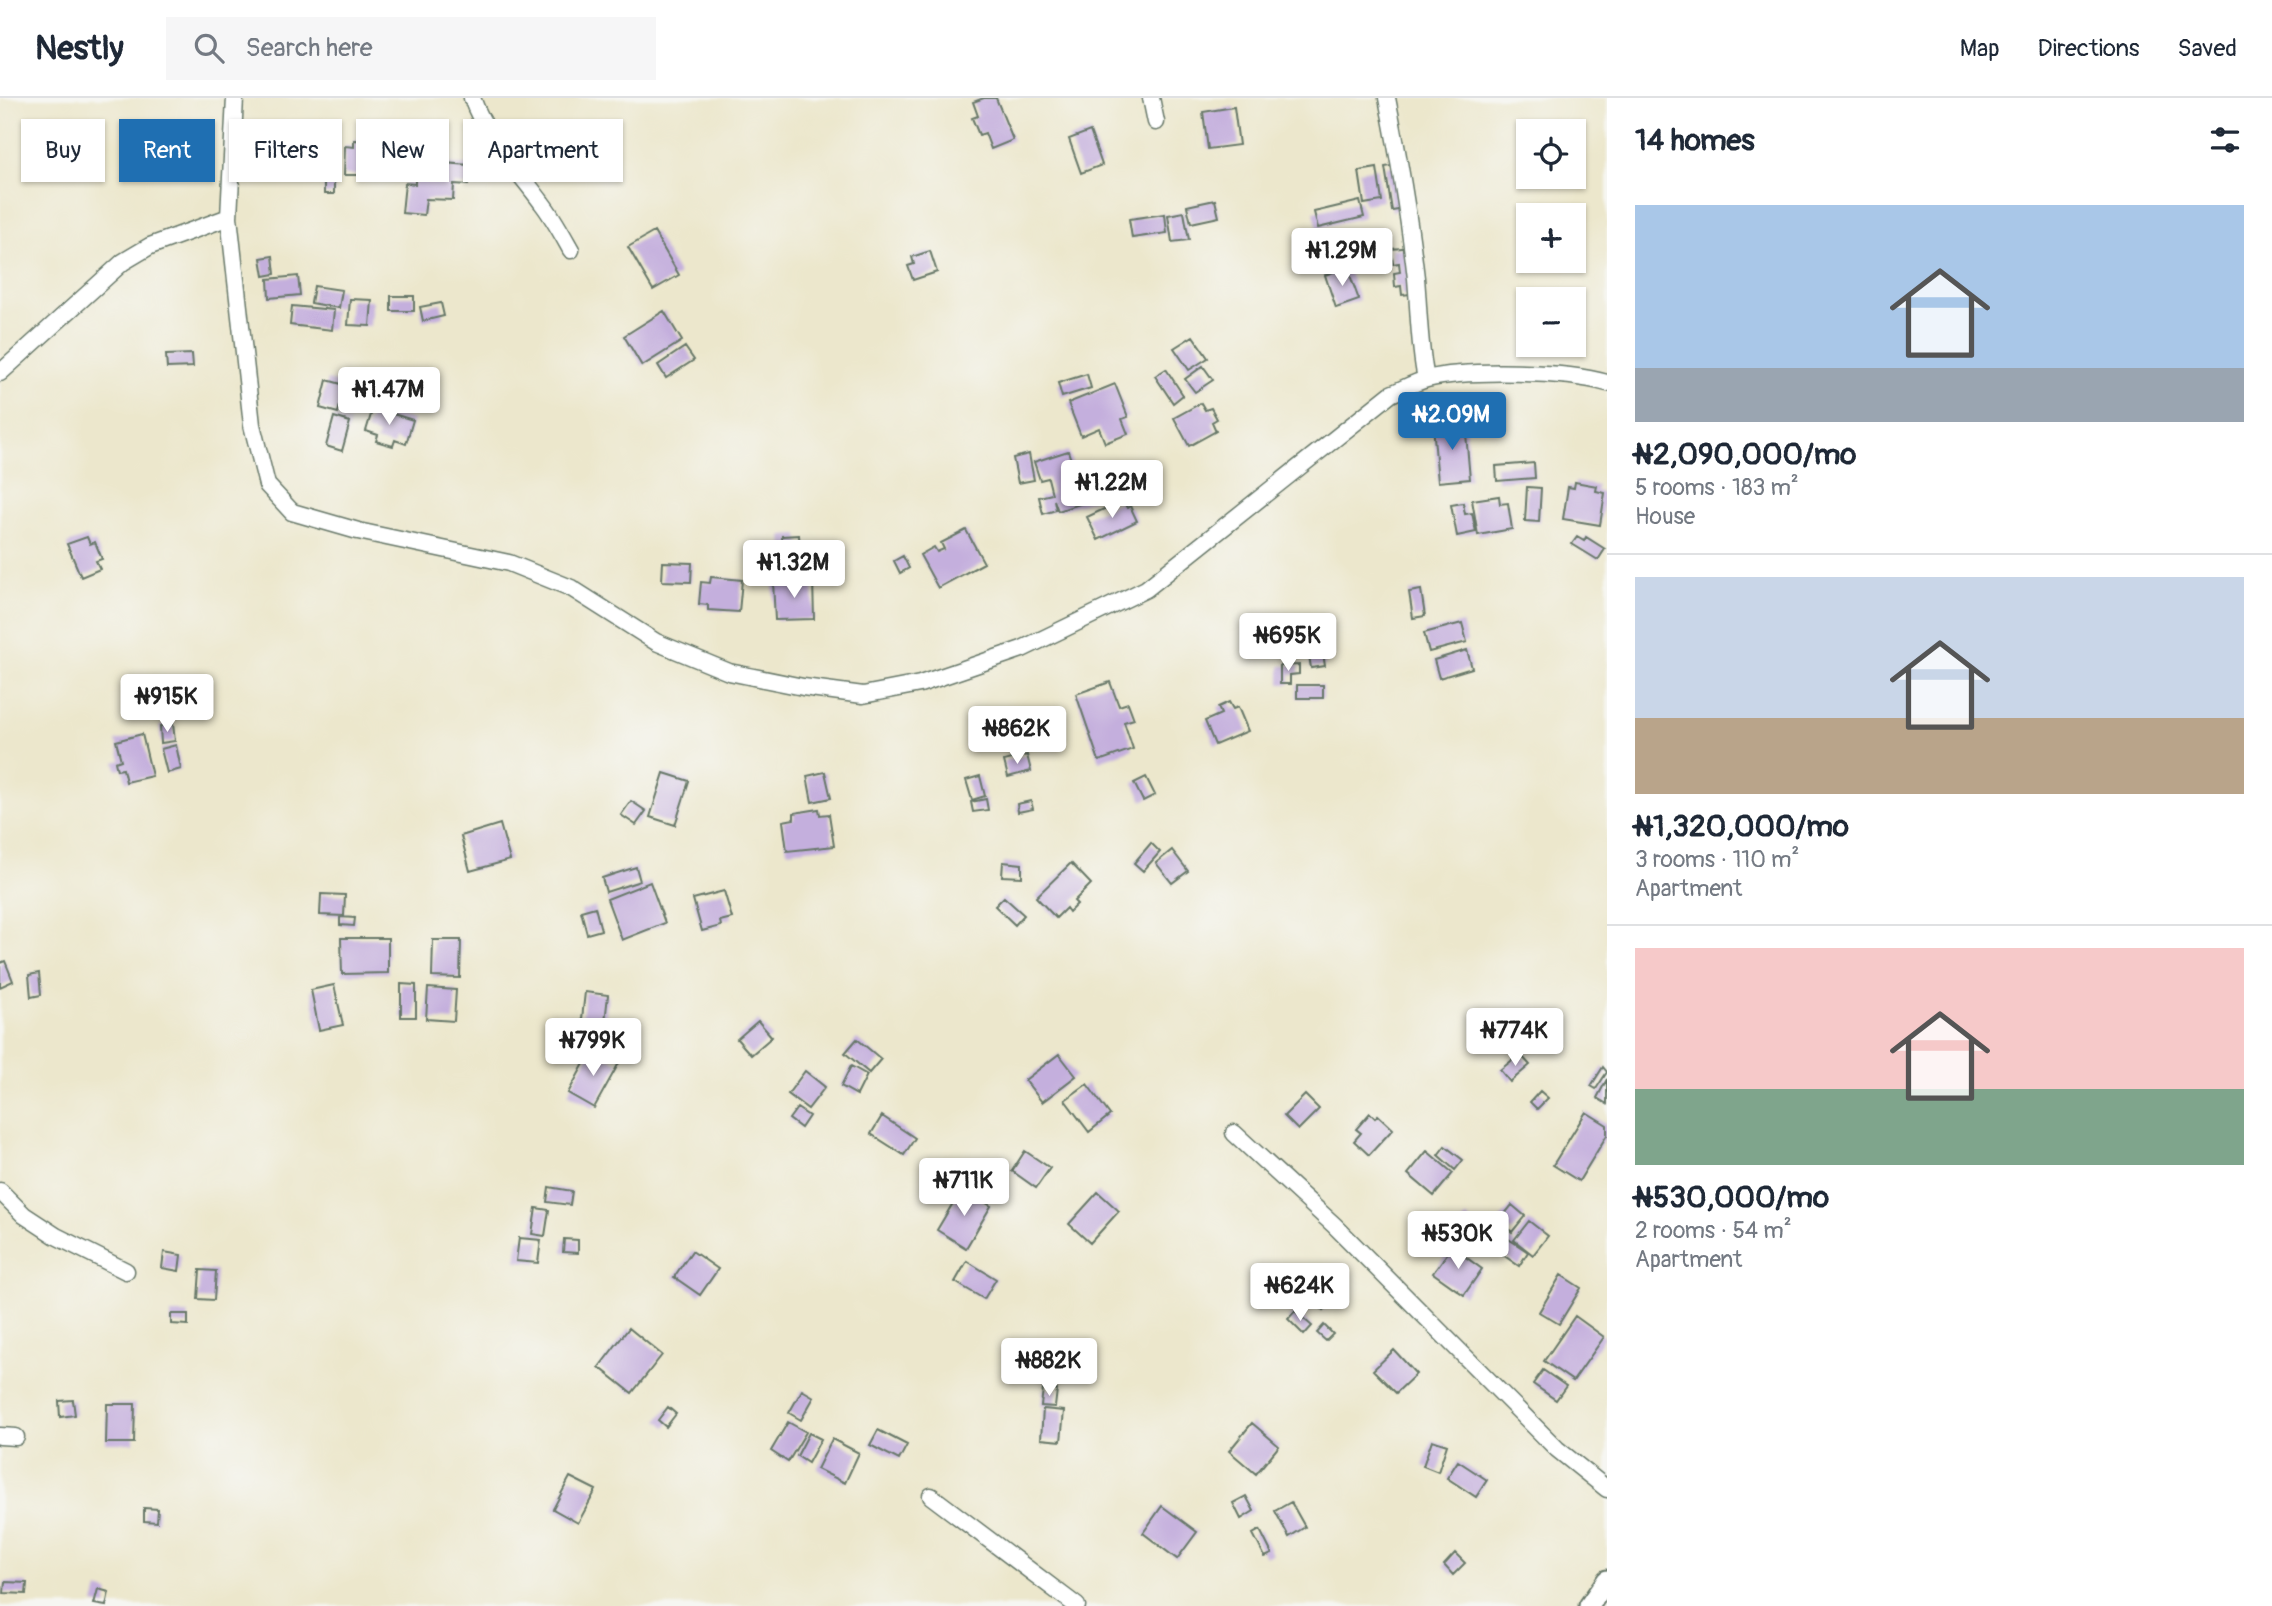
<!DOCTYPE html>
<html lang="en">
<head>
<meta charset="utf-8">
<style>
  :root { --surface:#fff; --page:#f6f6f7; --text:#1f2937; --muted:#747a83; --line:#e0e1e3; --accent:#1f6fb2 }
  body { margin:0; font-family:Pangolin,sans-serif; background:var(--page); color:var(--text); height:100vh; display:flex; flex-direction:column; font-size:26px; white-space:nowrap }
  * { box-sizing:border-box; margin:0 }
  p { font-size:23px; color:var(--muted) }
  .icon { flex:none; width:38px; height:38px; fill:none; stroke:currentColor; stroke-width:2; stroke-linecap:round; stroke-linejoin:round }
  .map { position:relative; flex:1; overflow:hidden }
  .details { display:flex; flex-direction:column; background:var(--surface); width:665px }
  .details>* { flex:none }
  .top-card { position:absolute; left:21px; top:21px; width:665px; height:63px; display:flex; gap:14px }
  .tools { position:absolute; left:1516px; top:21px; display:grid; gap:14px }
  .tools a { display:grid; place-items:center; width:70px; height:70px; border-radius:0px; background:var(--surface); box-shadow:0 2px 5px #0004; font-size:35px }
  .price { position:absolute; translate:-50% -60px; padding:0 16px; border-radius:7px; background:#fff; color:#222; font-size:23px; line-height:46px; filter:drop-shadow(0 2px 4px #0008) }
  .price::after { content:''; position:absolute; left:50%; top:42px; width:21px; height:16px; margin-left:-10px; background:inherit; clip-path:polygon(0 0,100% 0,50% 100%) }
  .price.current { background:var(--accent); color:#fff }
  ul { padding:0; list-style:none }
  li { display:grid; align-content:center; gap:14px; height:371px; padding:0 28px }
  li+li { border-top:2px solid var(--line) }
  li span { display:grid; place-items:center; height:217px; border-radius:0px; color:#555 }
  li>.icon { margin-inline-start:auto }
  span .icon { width:126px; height:126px; fill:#fffc; stroke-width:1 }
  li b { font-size:30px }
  h2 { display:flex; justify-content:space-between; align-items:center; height:84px; padding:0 28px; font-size:30px }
  .pill { padding:0 24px; border-radius:0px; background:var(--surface); box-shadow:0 2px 5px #0004; font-size:24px; line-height:63px }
  .pill.current { background:var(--accent); color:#fff }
  header { display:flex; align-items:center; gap:42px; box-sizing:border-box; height:98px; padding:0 35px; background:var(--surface); border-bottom:2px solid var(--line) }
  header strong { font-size:33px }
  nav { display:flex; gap:38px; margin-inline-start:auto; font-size:24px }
  .search { width:490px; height:63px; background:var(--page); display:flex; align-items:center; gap:18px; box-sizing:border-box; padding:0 24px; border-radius:0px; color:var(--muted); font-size:26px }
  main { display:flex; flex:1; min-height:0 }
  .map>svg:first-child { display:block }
</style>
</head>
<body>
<header>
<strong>Nestly</strong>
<div class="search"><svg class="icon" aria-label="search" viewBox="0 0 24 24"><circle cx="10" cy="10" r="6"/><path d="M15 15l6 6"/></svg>Search here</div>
<nav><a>Map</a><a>Directions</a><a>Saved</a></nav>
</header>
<main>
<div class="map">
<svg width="1607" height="1508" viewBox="0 0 1607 1508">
  <rect width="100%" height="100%" fill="#f6f6f2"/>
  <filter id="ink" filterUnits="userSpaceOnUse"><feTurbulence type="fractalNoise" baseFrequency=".0143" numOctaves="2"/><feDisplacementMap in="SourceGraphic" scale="14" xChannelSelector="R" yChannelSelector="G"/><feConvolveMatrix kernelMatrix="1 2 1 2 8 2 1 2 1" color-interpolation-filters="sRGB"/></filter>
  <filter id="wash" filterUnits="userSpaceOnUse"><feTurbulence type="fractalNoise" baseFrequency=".00686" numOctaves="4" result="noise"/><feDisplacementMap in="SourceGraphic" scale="28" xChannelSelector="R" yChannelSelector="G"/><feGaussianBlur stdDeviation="1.57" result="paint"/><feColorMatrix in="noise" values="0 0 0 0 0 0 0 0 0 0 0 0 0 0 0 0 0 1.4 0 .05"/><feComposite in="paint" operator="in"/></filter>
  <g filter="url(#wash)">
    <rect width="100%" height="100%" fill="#ece7cc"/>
    <g id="blocks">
      <!-- building -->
      <path fill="#c4afdd" d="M984,0H996L1013,42L991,51L985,35L979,37L972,20L978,18L973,4Z
        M1234,9L1239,47L1208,51L1203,14Z
        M1090,33L1102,67L1081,75L1069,41Z
        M354,42L380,43V49H390L389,77H344L345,48L354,49Z
        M290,48L322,60L313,84L282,73Z
        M419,63L469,67L468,87L454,86L453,102L426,101L424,117L402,115L405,85L415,86V80L418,81Z
        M1397,67L1404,111L1392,113L1385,69Z
        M1377,70L1382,103L1364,106L1359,73Z
        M324,80H334V96H324Z
        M1215,102L1219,119L1191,125L1187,108Z
        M1360,103L1364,119L1318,130L1314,114Z
        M1184,114L1189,142L1172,144L1168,117Z
        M1165,116L1167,135L1132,140L1129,121Z
        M654,134L679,177L653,192L628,149Z
        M1414,149L1419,195L1402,197L1401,188L1395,189L1394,175L1400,174L1399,165L1393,166L1391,151Z
        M930,153L937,174L913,182L908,168L914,166L912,159Z
        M273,158L275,176L264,178L261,160Z
        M1347,169L1359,202L1336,210L1325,177Z
        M298,178L300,197L269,200L268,181Z
        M314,188L342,192L339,210L311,205Z
        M391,198H414V213H391Z
        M350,201L372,202L370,228L348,227Z
        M441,205L444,218L423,223L420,209Z
        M292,208L334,212L332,232L290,227Z
        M664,213L682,243L642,268L624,238Z
        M1193,238L1208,260L1189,272L1174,250Z
        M685,249L694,262L666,280L658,267Z
        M192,256L193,269L167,270L166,257Z
        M1203,268L1213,282L1195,294L1185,281Z
        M1166,271L1183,297L1173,305L1155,278Z
        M1087,276L1091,290L1062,299L1058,285Z
        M327,282L345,287L338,315L320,310Z
        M1115,286L1128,319L1122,321L1128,336L1105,345L1099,330L1081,338L1068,305Z
        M378,291L396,296L393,307L375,302Z
        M1201,305L1205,312L1211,310L1217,321L1212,324L1216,333L1189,348L1174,320Z
        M373,310L413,322L406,346L395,342L393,348L376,343L378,337L366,333Z
        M334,319L350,324L342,353L326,348Z
        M1465,324L1470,381L1438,384L1433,327Z
        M1068,353L1078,383L1086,381L1092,402L1058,413L1054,402L1056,412L1043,416L1039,399L1052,396L1048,380L1040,382L1034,364Z
        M1029,356L1034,382L1018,385L1013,360Z
        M1534,365L1535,380L1497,383L1496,368Z
        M1575,384L1597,388L1596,393L1605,395L1600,427L1563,421L1568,389L1574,390Z
        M1527,389L1541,390L1539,424L1525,423Z
        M1499,398L1500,406L1508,405L1512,431L1478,437L1472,402Z
        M1123,402L1127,410L1130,408L1137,423L1098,442L1087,419Z
        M1463,405L1465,416L1472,415L1476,434L1457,438L1451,407Z
        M966,432L984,465L938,490L920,457L934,449L937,454L944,451L941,445Z
        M799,437L801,464L784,465L782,438Z
        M87,439L90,446L95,444L102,461L96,463L100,471L81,479L67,446Z
        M1577,439L1584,443L1586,439L1605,451L1598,462L1572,446Z
        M903,458L909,470L900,475L894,463Z
        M663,464L692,465L691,484L662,483Z
        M711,479L742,482L739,514L708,512V507L699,506L701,484L710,485Z
        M813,481L814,521L775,522L773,483Z
        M1421,492L1425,518L1413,520L1409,494Z
        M1462,525L1467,544L1429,554L1424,535Z
        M1321,543L1325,568L1311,570L1307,545Z
        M1467,552L1472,570L1439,580L1434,562Z
        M1299,567V576L1290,577V586H1280V568Z
        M1110,584L1119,608L1128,605L1134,621L1124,624L1133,651L1099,663L1076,596Z
        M1297,587H1323V600H1297Z
        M1229,604L1233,611L1238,609L1248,633L1215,647L1205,623L1221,616L1218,609Z
        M173,626L175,643L161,645L160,628Z
        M142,636L152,678L126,684L123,671L117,672L115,664L121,662L116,643Z
        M176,647L181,671L167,675L161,651Z
        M1027,657L1031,673L1008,679L1004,663Z
        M825,674L831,700L812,704L807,678Z
        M664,675L689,683L675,727L650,719Z
        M980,678L985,698L972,702L966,682Z
        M1146,679L1155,697L1143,703L1134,685Z
        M986,701L988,712L973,714L971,704Z
        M631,703L646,713L636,727L621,717Z
        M1031,703L1033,711L1018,714L1017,706Z
        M819,711L820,717L829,716L834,748L787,753L783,723L794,721V715Z
        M500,726L510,762L470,773L461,738Z
        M1151,745L1160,754L1143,773L1134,765Z
        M1172,752L1188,773L1172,785L1156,765Z
        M1003,764L1022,766V779L1002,778Z
        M1071,765L1091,786L1074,803L1077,806L1069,814L1066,810L1056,820L1036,799Z
        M636,769L640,783L606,794L602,780Z
        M650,784L665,825L622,842L607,801Z
        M724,793L732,820L720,823L721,828L702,833L693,801Z
        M321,796L345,797L344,818L320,817Z
        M1004,799L1024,817L1015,827L995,808Z
        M595,809L601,832L587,836L581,813Z
        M340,819L355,820L354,828L340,827Z
        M341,840H388V875L342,876Z
        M433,842H461L460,880L432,879Z
        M5,863L13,883L0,889V865Z
        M39,875L41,897L31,899L29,877Z
        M401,886L416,887V919H401Z
        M334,887L343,927L319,932L311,892Z
        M428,890L456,892L454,923L426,921Z
        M585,894L608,897L604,933L581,930Z
        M758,923L772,939L751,957L737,941Z
        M857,941L881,961L869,975L845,955Z
        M592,951L619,965L594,1010L568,995Z
        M1059,956L1076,978L1042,1004L1025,982Z
        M1520,956L1530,967L1510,984L1500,972Z
        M851,968L867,977L857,997L841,988Z
        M1603,969L1607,974L1596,991L1591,988Z
        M805,973L825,989L808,1011L788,996Z
        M1607,981V1006L1597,1000Z
        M1087,986L1110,1017L1089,1034L1065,1002Z
        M1540,993L1548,1000L1537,1011L1530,1004Z
        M1305,997L1319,1011L1298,1032L1284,1018Z
        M797,1010L809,1018L801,1030L789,1021Z
        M1586,1014L1607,1027V1037L1579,1083L1553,1067Z
        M1370,1015L1375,1020L1378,1017L1393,1031L1369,1057L1354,1043L1361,1035L1356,1031Z
        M882,1018L915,1040L904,1057L871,1036Z
        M1445,1048L1463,1062L1455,1072L1438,1057Z
        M1025,1053L1050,1070L1036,1090L1012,1073Z
        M1427,1053L1453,1075L1434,1098L1408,1076Z
        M549,1089L572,1093L570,1107L547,1104Z
        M962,1090L991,1108L966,1150L937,1132Z
        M1098,1094L1119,1113L1090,1145L1069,1126Z
        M1512,1107L1525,1118L1512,1134L1499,1123Z
        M536,1110L549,1112L545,1138L532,1136Z
        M1467,1119L1483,1134L1468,1150L1452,1136Z
        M1529,1123L1548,1138L1533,1157L1514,1142Z
        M1492,1130L1528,1154L1519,1168L1483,1143Z
        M519,1140L541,1142L538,1165L516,1163Z
        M564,1141L578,1142V1155L563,1154Z
        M1452,1149L1482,1171L1464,1197L1433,1175Z
        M692,1153L718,1171L700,1197L674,1179Z
        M164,1154L181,1157L179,1173L162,1170Z
        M967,1163L996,1181L984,1201L955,1184Z
        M200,1172L216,1173L214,1202L198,1201Z
        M1561,1177L1581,1190L1559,1226L1539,1214Z
        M1322,1178L1339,1196L1323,1212L1305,1194Z
        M1295,1213L1312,1228L1304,1237L1288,1221Z
        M171,1216H188V1227L171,1226Z
        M1575,1218L1604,1239L1573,1283L1544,1263Z
        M1324,1227L1333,1236L1326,1243L1317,1235Z
        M629,1230L662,1257L632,1295L599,1269Z
        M1394,1252L1416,1276L1396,1295L1373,1272Z
        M1543,1272L1566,1288L1556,1302L1533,1286Z
        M1043,1291L1057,1292L1055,1309L1041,1308Z
        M802,1292L814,1299L801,1322L789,1315Z
        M73,1302L75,1317L60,1319L59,1303Z
        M107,1306H135L134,1345H106Z
        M668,1309L676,1316L666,1329L658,1322Z
        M1043,1311L1064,1313L1061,1343L1041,1341Z
        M788,1324L806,1334L788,1364L771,1353Z
        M1252,1325L1279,1348L1256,1376L1229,1353Z
        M878,1332L907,1347L899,1362L870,1347Z
        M809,1335L821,1341L808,1365L797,1358Z
        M832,1341L859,1355L845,1385L817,1371Z
        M1432,1342L1447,1347L1438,1374L1423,1368Z
        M1458,1363L1487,1382L1476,1399L1447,1380Z
        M570,1379L596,1392L578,1425L553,1411Z
        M1246,1398L1254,1413L1241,1421L1233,1405Z
        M1291,1404L1305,1429L1289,1439L1275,1413Z
        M1162,1408L1197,1434L1177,1461L1143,1435Z
        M144,1410L158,1411L157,1424L144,1423Z
        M1260,1432L1272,1456L1265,1459L1253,1436Z
        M1455,1455L1465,1465L1453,1477L1444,1467Z
        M5,1484L27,1485L26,1496L4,1495Z
        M98,1491L109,1494L106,1508L94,1506Z"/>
    </g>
  </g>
  <g filter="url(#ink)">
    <use href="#blocks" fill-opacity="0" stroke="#677869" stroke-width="2"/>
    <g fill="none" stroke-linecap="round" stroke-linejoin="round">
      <defs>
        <path id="minor" d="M235,0L229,119L252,327L267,387L292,414L358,433L509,465L571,490L656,544L729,574L803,589L863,597L920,586L1022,551L1146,491L1391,296C1403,291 1415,284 1427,281C1468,271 1566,273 1607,285
          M472,0C486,40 517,71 542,105C553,119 562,136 571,152
          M1151,0L1156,24
          M1387,0C1399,60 1409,119 1416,180C1419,214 1419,248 1426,281
          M0,275L123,164L150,148L229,119
          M1234,1035L1334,1127L1557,1351L1607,1391
          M0,1093L24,1117L56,1138L126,1173
          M0,1338L16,1339
          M931,1398L1077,1508"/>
        <path id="major" d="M1589,1508L1607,1482"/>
      </defs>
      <!-- minor casing -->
      <use href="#minor" stroke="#677869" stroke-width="19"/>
      <!-- major casing -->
      <use href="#major" stroke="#677869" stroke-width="23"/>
      <!-- minor -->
      <use href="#minor" stroke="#fff" stroke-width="16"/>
      <!-- major -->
      <use href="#major" stroke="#fff" stroke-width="19"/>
    </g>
  </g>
</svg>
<div class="tools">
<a><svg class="icon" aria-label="locate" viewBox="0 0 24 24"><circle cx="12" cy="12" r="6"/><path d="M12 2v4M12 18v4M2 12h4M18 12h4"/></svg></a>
<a>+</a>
<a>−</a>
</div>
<b class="price" style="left:1342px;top:190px">₦1.29M</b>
<b class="price" style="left:389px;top:329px">₦1.47M</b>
<b class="price current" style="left:1452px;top:354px">₦2.09M</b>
<b class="price" style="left:1112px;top:422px">₦1.22M</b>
<b class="price" style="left:794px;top:502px">₦1.32M</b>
<b class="price" style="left:1288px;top:575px">₦695K</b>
<b class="price" style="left:167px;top:636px">₦915K</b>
<b class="price" style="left:1017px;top:668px">₦862K</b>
<b class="price" style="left:1515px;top:970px">₦774K</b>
<b class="price" style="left:593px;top:980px">₦799K</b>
<b class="price" style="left:964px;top:1120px">₦711K</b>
<b class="price" style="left:1458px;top:1173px">₦530K</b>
<b class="price" style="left:1300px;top:1225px">₦624K</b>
<b class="price" style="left:1049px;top:1300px">₦882K</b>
<div class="top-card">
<a class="pill">Buy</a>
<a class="pill current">Rent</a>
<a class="pill">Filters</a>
<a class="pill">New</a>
<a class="pill">Apartment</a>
</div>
</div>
<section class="details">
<h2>14 homes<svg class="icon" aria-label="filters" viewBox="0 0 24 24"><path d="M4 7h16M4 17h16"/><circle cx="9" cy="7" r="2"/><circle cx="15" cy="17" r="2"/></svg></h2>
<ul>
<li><span style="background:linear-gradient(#a9c7e8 75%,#9aa5b1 0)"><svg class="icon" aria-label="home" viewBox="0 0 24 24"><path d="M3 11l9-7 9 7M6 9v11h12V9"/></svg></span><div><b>₦2,090,000/mo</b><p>5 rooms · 183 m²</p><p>House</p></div></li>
<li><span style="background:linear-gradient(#c9d6e8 65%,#b9a48a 0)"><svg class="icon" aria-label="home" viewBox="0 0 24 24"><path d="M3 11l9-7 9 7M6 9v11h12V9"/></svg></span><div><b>₦1,320,000/mo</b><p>3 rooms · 110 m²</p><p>Apartment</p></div></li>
<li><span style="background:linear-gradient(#f6c9c9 65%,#7fa58c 0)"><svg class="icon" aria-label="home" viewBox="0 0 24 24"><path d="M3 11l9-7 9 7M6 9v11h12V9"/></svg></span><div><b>₦530,000/mo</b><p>2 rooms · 54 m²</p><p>Apartment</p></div></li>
</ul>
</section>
</main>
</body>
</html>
